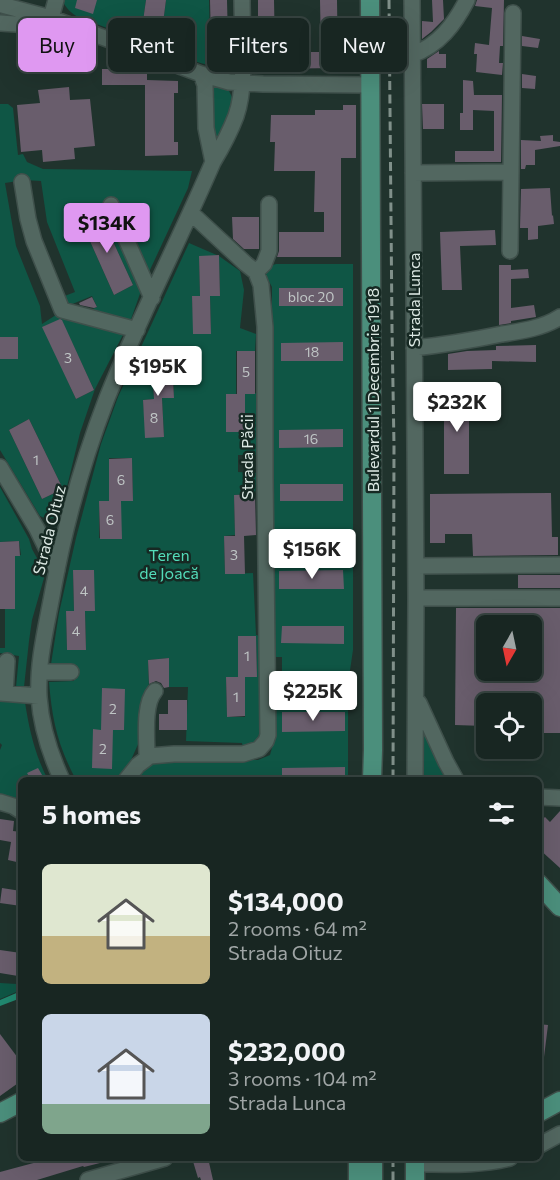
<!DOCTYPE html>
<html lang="en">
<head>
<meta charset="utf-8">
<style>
  :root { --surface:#182622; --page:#25322f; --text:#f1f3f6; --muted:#9fa5a5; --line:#364340; --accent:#df98f1 }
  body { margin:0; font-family:Commissioner,sans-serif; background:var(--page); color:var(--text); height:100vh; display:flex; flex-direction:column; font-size:22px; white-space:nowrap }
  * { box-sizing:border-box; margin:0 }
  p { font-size:20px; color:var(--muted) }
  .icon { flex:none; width:33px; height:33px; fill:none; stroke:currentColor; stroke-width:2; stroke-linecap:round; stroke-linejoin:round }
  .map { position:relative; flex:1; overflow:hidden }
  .drawer { position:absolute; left:18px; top:777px; width:524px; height:384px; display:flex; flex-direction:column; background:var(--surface); border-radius:9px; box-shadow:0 6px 24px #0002,0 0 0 2px var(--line) }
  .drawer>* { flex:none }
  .top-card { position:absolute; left:18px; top:18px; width:525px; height:54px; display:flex; gap:12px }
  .needle { width:39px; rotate:189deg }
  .buttons { position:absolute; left:476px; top:615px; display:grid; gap:12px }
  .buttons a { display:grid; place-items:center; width:66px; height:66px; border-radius:9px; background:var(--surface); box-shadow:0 6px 24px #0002,0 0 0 2px var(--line); font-size:30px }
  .price { position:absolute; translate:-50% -51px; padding:0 14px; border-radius:6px; background:#fff; color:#222; font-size:20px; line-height:39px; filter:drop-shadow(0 2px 3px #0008) }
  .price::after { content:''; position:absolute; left:50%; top:36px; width:18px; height:14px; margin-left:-9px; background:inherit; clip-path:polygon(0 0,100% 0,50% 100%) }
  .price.selected { background:var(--accent); color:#111 }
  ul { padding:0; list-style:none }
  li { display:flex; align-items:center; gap:18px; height:150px; padding:0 24px }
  li span { display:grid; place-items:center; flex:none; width:168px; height:120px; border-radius:9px; color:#555 }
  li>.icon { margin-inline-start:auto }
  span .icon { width:72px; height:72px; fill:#fffc; stroke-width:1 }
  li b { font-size:26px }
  h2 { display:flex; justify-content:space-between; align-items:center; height:72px; padding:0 24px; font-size:26px }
  .pill { padding:0 21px; border-radius:9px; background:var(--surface); box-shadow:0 6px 24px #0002,0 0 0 2px var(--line); font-size:21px; line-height:54px }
  .pill.selected { background:var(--accent); color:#111 }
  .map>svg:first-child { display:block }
</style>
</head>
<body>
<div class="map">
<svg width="560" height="1180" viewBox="0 0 560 1180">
  <rect width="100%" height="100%" fill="#20332d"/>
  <!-- green -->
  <path fill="#0f5645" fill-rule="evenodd" d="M64,0H146L142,28L162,31L166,0H209L210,43H227L226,56L223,63L215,67L197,62L78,17C71,13 67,9 63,2Z
    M214,85L228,89L234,101V108L214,149L211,109Z
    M0,104H8L13,108L18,155L23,154L27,162L43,169L192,171L188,188L143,285L129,325L84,313L97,307L92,296L65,307L62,297L75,292L47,222L41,181L24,180L5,183L16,246L40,306L42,324L59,313L126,329L95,389L80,433L63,503L55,518L47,519L40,516L0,450V359H18V337H0ZM100,213L133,285L114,295L81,221ZM61,319L94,390L76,399L43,327ZM29,419L63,489L42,499L9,430Z
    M189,243L219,256L240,271L244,290L240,328L256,334L255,351H236V394H226V432H245V394L257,393L256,455H238V472L257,473L255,494L234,495L235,535L224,536L225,574L253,573L256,635L261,636L262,728L256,741L243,750L242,743L186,741L188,687H169V658L148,660L149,688H146V716L139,742L123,778L122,780H76C58,746 52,720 49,682L74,681V664H51L59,613L76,538L101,444L118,397ZM199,256H219L220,295L210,296L211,334H194L192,296H200ZM172,358L174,398H162L164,436L146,437L143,400L154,399L152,359ZM109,458H132L133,500L121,501V539L99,538V501H109ZM93,570L94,610L85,611L86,650H67L66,611H74L73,571ZM238,636H256L257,676L245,677V717H227L226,677H238Z
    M276,264H353V650L348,684V780H131L151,763L162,760H258L270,755L275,737V709L272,699L282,700V657H272V287L265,274L270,266Z
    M0,487L29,539L32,549L43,569L44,578L32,620L29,641L24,687H16L19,656L0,653V648H5V609H15V568L0,557L21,555L19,541L0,542Z
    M0,699L25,702C29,729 35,755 48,780H21V807L0,798V750L2,745L0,743Z
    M421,719L440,769L447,780H418Z
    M21,982V990L0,999V983L17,984Z"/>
  <!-- water -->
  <path fill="#218970" d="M21,991V998L0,1006V1000Z"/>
  <!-- building -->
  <path fill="#695d6c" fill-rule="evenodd" d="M77,0H97L93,14L75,8Z
    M146,0H166L162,31L142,28Z
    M210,0H227L228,42H211Z
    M258,0H274L275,52H321L320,0H337L338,68L260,69L259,40H258Z
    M432,0H443L444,19L431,32L422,39V21L433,22Z
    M477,0H504L503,46H500L499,63H503L502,75L476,72L477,54H474L475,43L489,45L492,8L475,6Z
    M522,36L540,39L538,48L522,46Z
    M439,51V54H446V68H427V59Z
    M102,69H147V80L178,81V93H174V142H178V155L145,156V85H102Z
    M522,74L536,76L535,89L522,88Z
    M463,80L473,81L474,95H502L501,162H455V151H494V111L473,110V130H460V113H463Z
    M69,87L70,100L90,99L95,146L74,148L75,159L43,162L42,150L21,152L17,105L40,103L38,90Z
    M422,104H444V129H423Z
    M343,105H356V158H341V257H277L279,251V232H324V212H314L315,171H274L275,142H270L271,115H315V110H343Z
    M553,135V141L560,142V146L535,150V165H526L525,169H521V140L541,141L540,136Z
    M550,188L552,216L553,215L554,224L538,226V239L528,240V228H520L521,189Z
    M100,213L133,285L114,295L81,221Z
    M232,217H259V249H244L233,239Z
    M495,230L496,245L460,246L462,290H442L440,232Z
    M219,255L220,296H210L211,334H193L192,296H200L199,256Z
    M499,265H511V270L528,269L529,278L511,279V308L534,305L536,317L511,321V323L499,325Z
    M279,288H343V306H279Z
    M92,297L97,307L94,308L80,305L79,303Z
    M60,319L62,320L94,390L76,399L42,327Z
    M0,337H18V359H0Z
    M343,342V361H281V343Z
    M536,345V362L492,361V369L448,370V354L467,351L496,350V346Z
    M237,351H255V394H245V432H226V394H237Z
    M172,358L174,398H162L164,437L145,438L143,400L154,399L151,359Z
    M444,391H469V474H444Z
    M29,419L63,489L42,499L9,430Z
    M343,429V447L279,448V430Z
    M132,458L133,501H121L122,539H100L99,501H109V459Z
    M280,484H343V501H280Z
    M551,493L552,537H558V555L473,556L472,534H445V543H430V494Z
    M255,494L256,535L244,536L245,574H225L224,536H235L234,495Z
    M19,541L20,556H15V609H0V542Z
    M73,570H94L95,611H85L86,650H67L66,611H74Z
    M343,570L344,589H279V571Z
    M518,575H560V588H518Z
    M456,608H560V733H544V722H531V704H486V722H484V726L455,725ZM486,626H531V670H486Z
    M282,626H344V644L281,643Z
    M238,636H256L257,677H238Z
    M169,658V687L164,688L161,683L156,681L149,684L148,660Z
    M226,677H245V716L227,717Z
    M102,688L125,689L124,730H113L112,769L92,768L93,729L101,730Z
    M168,700H187V730H159V714H168Z
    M282,712H345V731L282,732Z
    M345,767V780H282V768Z
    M38,768L45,780H31L27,773Z
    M560,811V868L538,848V823L545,817L550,822Z
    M0,819L14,821L13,831L21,832V863L8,860L11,842L0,840Z
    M2,888L21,891V906L0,903Z
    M0,950L21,953V971H19L18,976L0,973Z
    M538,1024L548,1025L544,1057H538Z
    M0,1034L21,1062V1081L0,1096Z
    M52,1158H108V1161L84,1167L83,1166L37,1180H0V1172Z
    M192,1158H208L213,1180H201L200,1177L198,1178Z"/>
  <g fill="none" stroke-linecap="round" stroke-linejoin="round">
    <defs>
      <path id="minor" d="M412,0L416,598L415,780
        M2,5L51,18L201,74L229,82L263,84L370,85
        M51,18L56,0
        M0,23L30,25L51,18
        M412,55C439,45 454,25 467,0
        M201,74L205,85L206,128L213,162
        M413,173L510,172
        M22,182L28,219L34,241L62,310L137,330
        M111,205L152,298
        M191,213L246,264L256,272L264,264L269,251V204
        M510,251L513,13
        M414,348C444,345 473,340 502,334C522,331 543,328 560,317
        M0,467L37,529L57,570
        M416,566L560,565
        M416,598H560
        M40,672H71
        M0,693L39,696
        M5,693L7,661
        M419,703L446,762L456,780
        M147,758C147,739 143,704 155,691
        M62,780C50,754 41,726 39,697C37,662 47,624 53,590C65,524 83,460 107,398C139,318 179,241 213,162C222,147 230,132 236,116C247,85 242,34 242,0
        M126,780L138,765L150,756L174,754H243L259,749L266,741L268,735L265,478V327L261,285L256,272
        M538,797L560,798
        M0,802L13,806L21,811
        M538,1146L560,1134
        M415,1164C446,1164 479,1166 510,1158
        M88,1180L165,1158"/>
      <path id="major" d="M370,0L373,750L372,780
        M538,883L560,907
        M0,1113L21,1102
        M538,1113L560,1101
        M415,1158V1180
        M358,1180V1158
        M373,1180V1158"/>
    </defs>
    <!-- minor casing -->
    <use href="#minor" stroke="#3f504b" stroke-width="18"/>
    <!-- major casing -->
    <use href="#major" stroke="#3f504b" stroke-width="21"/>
    <!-- minor -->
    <use href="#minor" stroke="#526760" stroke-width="15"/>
    <!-- major -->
    <use href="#major" stroke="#4b8f7c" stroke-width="18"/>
    <!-- rail -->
    <path stroke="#80908a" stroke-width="3" stroke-dasharray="9 4.5" stroke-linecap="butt" d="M389,0L392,328L394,446L393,780
      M393,1158V1180"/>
  </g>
  <g text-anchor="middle" stroke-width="5" stroke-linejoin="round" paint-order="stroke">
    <!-- number labels -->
    <g font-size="14" fill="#bfc5c5">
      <text x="311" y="302">bloc 20</text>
      <text x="312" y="357">18</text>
      <text x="68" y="363">3</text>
      <text x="246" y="377">5</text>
      <text x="154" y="423">8</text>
      <text x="311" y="444">16</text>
      <text x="36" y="465">1</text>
      <text x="121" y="485">6</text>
      <text x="110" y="525">6</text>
      <text x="234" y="560">3</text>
      <text x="84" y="596">4</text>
      <text x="76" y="636">4</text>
      <text x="247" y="661">1</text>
      <text x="236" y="702">1</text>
      <text x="113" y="714">2</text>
      <text x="103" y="754">2</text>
    </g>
    <!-- street labels -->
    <g font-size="16" fill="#dce8e3" stroke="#162923">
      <text transform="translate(414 300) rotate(-90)" y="6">Strada Lunca</text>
      <text transform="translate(373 390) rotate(-90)" y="6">Bulevardul 1 Decembrie 1918</text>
      <text transform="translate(247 457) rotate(-90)" y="6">Strada Păcii</text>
      <text transform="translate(49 530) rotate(-76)" y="6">Strada Oituz</text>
    </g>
    <!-- park labels -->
    <g font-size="16" fill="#53dcb9" stroke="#162923">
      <text x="169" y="561">Teren<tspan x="169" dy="18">de Joacă</tspan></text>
    </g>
  </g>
</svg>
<div class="buttons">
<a><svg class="needle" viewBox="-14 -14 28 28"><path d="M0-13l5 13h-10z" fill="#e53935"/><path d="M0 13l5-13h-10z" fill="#9fa5a5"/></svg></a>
<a><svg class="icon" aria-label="locate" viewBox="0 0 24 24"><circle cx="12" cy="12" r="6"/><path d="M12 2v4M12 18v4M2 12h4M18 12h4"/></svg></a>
</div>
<b class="price selected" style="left:107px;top:254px">$134K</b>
<b class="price" style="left:158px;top:397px">$195K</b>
<b class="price" style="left:457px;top:433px">$232K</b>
<b class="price" style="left:312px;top:580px">$156K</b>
<b class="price" style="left:313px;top:722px">$225K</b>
<div class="top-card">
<a class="pill selected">Buy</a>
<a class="pill">Rent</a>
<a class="pill">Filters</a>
<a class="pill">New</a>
</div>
<section class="drawer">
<h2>5 homes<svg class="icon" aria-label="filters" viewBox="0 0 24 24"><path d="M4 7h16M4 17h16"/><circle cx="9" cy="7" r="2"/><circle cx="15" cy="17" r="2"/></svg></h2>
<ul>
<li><span style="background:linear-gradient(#dfe7d0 60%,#c2b280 0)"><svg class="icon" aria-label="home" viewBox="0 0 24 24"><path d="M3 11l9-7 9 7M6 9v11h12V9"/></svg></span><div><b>$134,000</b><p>2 rooms · 64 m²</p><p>Strada Oituz</p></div></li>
<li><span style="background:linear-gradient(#c9d6e8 75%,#7fa58c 0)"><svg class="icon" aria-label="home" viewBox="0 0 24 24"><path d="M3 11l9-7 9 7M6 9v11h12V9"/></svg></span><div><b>$232,000</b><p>3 rooms · 104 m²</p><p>Strada Lunca</p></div></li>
</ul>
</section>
</div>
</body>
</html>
